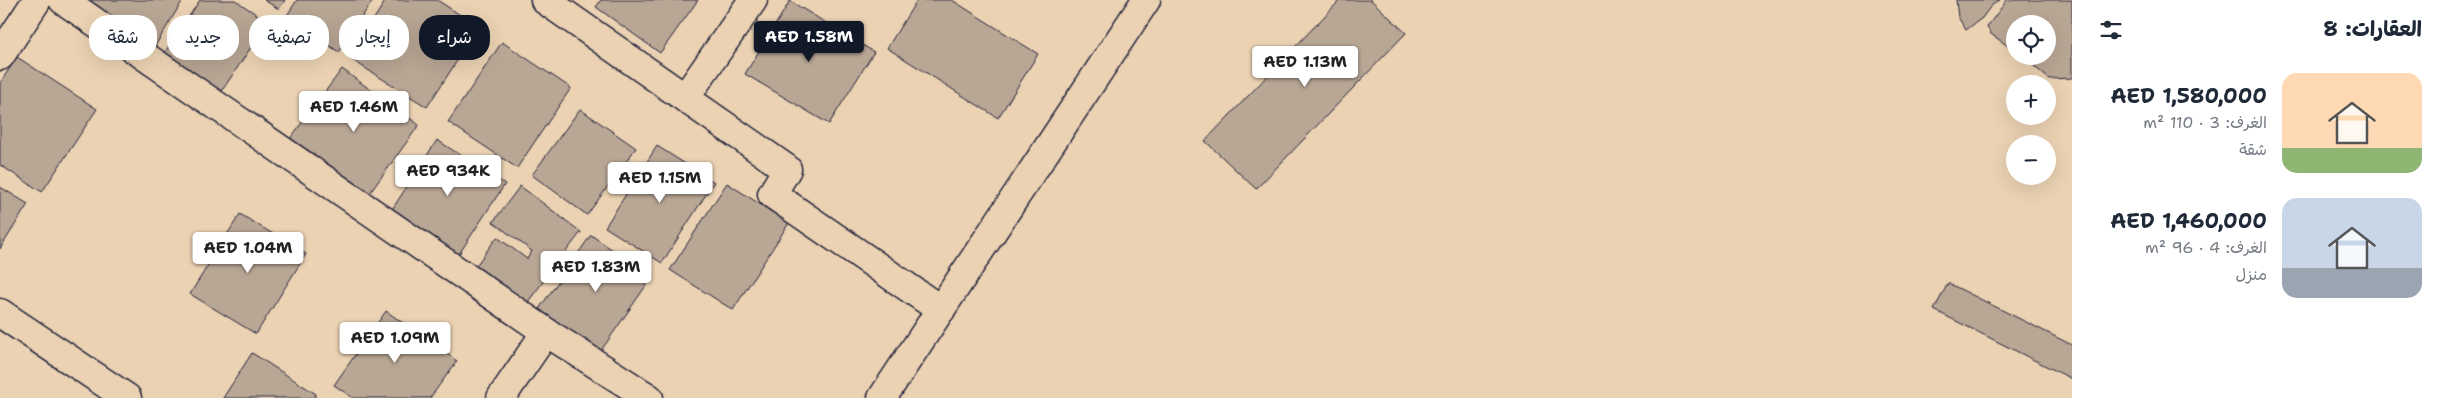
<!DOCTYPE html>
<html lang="ar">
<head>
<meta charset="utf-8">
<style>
  :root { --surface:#fff; --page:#f6f6f7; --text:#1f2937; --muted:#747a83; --accent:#111827 }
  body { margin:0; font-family:"Shantell Sans","Playpen Sans Arabic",sans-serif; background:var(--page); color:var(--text); direction:rtl; height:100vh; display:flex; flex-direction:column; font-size:19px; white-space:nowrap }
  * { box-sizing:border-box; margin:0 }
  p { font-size:16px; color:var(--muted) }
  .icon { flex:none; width:28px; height:28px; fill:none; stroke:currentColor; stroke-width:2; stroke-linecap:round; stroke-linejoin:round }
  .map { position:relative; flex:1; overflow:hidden; direction:ltr }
  .details { display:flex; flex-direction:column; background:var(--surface); width:375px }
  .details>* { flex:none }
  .guide { position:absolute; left:15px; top:15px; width:475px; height:45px; direction:rtl; display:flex; gap:10px }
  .fabs { position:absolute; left:2006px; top:15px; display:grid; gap:10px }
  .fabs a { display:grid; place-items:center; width:50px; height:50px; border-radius:50%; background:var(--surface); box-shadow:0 5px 20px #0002; font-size:25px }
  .price { position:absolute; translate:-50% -42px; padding:0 11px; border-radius:5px; background:#fff; color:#222; font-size:16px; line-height:32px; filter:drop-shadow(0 1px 2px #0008) }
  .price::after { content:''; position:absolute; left:50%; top:30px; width:15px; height:11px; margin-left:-8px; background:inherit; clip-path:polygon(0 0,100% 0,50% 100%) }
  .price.current { background:var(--accent); color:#fff }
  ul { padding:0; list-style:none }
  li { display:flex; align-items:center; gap:15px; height:125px; padding:0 25px }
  li span { display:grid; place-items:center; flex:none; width:140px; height:100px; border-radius:15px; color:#555 }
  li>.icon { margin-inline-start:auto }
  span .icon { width:60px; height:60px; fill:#fffc; stroke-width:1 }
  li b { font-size:21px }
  h2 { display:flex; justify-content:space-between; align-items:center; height:60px; padding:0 25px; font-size:21px }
  .pill { padding:0 18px; border-radius:20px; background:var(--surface); box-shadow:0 5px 20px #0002; font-size:18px; line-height:45px }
  .pill.current { background:var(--accent); color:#fff }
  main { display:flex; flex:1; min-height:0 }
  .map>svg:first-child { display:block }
</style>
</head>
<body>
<main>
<section class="details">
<h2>العقارات: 8<svg class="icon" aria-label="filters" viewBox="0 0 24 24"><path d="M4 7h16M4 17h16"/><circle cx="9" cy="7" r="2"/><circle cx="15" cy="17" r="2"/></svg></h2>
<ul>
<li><span style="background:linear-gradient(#ffd9b3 75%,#8fb573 0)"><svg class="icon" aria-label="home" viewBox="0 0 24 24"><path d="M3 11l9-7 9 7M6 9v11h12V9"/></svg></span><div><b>AED 1,580,000</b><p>الغرف: 3 · 110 m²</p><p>شقة</p></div></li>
<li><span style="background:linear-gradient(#c9d6e8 70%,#9aa5b1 0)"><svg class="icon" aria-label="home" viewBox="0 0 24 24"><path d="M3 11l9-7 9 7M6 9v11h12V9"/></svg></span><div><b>AED 1,460,000</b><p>الغرف: 4 · 96 m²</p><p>منزل</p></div></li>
</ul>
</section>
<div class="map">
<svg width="2072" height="398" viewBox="0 0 2072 398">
  <rect width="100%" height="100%" fill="#ebd2b3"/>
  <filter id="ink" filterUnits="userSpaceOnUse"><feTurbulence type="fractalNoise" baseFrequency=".02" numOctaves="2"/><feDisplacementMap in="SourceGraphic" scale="10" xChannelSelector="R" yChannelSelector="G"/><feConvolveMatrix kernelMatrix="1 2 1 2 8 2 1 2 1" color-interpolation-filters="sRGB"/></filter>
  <g filter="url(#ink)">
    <!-- building -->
    <path fill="#b9a795" stroke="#22223b" d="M91,0H183L152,51L85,10Z
      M200,0H235L268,22L217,98L159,61Z
      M264,0H285L279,9Z
      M297,0H373L339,52L286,17Z
      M386,0H437L479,27L427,107L349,58Z
      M601,0H698L660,53L596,7Z
      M917,0H952L1038,54L998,118L887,48Z
      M1340,0H1371L1406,33L1256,189L1205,141Z
      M1956,0H2000L1991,6L1982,18L1966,30L1958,17Z
      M2007,0H2072V78L2049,79L2022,56H2048V24H2015V51L1991,34L1987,27Z
      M790,1L874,52L829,124L745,74Z
      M502,42L571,88L517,168L448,122Z
      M17,57L97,109L42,192L0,165V83Z
      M342,69L419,125L367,197L289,140Z
      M580,109L636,148L587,215L532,175Z
      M437,140L505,184L459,254L391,211Z
      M657,146L714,182L662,263L605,227Z
      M727,183L789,223L733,310L670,270Z
      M520,186L581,232L527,303L475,267L497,237L527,259L532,251L493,222Z
      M0,187L28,204L0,249Z
      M240,214L306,254L256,334L190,294Z
      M591,235L652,277L600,352L539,309Z
      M1948,283L2072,345V379L1934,310Z
      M386,311L457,361L430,398H353L334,385Z
      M252,353L316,394L314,398H223Z"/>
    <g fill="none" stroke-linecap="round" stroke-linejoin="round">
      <defs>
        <path id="minor" d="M63,0L546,332L501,398
          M545,0L685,98L753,0
          M0,56L37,0
          M685,98L787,169L772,194L941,310
          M0,313L127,398
          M546,332L649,398
          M882,398L1146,0"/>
      </defs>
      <!-- minor casing -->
      <use href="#minor" stroke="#22223b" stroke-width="31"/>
      <!-- minor -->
      <use href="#minor" stroke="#ebd2b3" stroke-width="28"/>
    </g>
  </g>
</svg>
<div class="fabs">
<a><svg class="icon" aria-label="locate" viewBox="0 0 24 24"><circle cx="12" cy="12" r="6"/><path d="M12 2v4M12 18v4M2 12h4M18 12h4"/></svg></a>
<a>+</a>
<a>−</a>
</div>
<b class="price current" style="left:809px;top:63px">AED 1.58M</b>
<b class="price" style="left:1305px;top:88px">AED 1.13M</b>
<b class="price" style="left:354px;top:133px">AED 1.46M</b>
<b class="price" style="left:448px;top:197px">AED 934K</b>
<b class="price" style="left:660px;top:204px">AED 1.15M</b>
<b class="price" style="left:248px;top:274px">AED 1.04M</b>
<b class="price" style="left:596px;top:293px">AED 1.83M</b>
<b class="price" style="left:395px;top:364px">AED 1.09M</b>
<div class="guide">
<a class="pill current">شراء</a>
<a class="pill">إيجار</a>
<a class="pill">تصفية</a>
<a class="pill">جديد</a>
<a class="pill">شقة</a>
</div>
</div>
</main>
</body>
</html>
